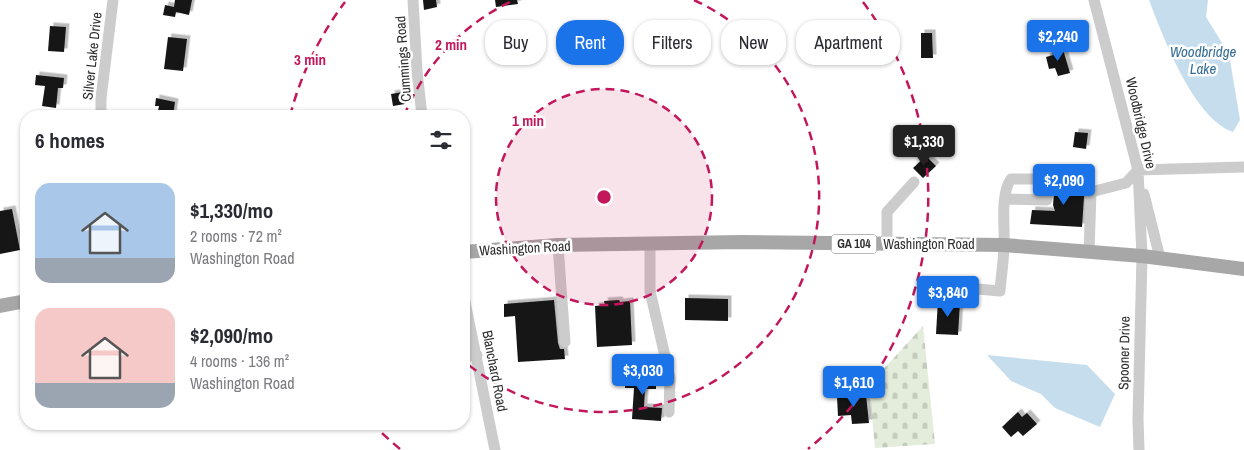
<!DOCTYPE html>
<html lang="en">
<head>
<meta charset="utf-8">
<style>
  :root { --surface:#fff; --page:#f2f2f3; --text:#2b2b33; --muted:#7c7c81; --accent:#1a73e8 }
  body { margin:0; font-family:"Archivo Narrow",sans-serif; background:var(--page); color:var(--text); height:100vh; display:flex; flex-direction:column; font-size:19px; white-space:nowrap }
  * { box-sizing:border-box; margin:0 }
  p { font-size:16px; color:var(--muted) }
  .icon { flex:none; width:28px; height:28px; fill:none; stroke:currentColor; stroke-width:2; stroke-linecap:round; stroke-linejoin:round }
  .map { position:relative; flex:1; overflow:hidden }
  .sheet { position:absolute; left:20px; top:110px; width:450px; height:320px; display:flex; flex-direction:column; background:var(--surface); border-radius:20px; box-shadow:0 1px 4px #0004 }
  .sheet>* { flex:none }
  .hud { position:absolute; left:485px; top:20px; width:475px; height:45px; display:flex; gap:10px }
  .price { position:absolute; translate:-50% -42px; padding:0 11px; border-radius:5px; background:var(--accent); color:#fff; font-size:16px; line-height:32px; filter:drop-shadow(0 1px 2px #0008) }
  .price::after { content:''; position:absolute; left:50%; top:30px; width:15px; height:11px; margin-left:-8px; background:inherit; clip-path:polygon(0 0,100% 0,50% 100%) }
  .price.active { background:#222; color:#fff }
  ul { padding:0; list-style:none }
  li { display:flex; align-items:center; gap:15px; height:125px; padding:0 15px }
  li span { display:grid; place-items:center; flex:none; width:140px; height:100px; border-radius:15px; color:#555 }
  li>.icon { margin-inline-start:auto }
  span .icon { width:60px; height:60px; fill:#fffc; stroke-width:1 }
  li b { font-size:21px }
  h2 { display:flex; justify-content:space-between; align-items:center; height:60px; padding:0 15px; font-size:21px }
  .chip { padding:0 18px; border-radius:20px; background:var(--surface); box-shadow:0 1px 4px #0004; font-size:18px; line-height:45px }
  .chip.active { background:var(--accent); color:#fff }
  .map>svg:first-child { display:block }
</style>
</head>
<body>
<div class="map">
<svg width="1244" height="450" viewBox="0 0 1244 450">
  <defs>
    <pattern id="cemetery-stones" width="16" height="16" patternUnits="userSpaceOnUse" patternTransform="scale(1.25)"><rect width="16" height="16" fill="#e4eddc"/><path d="M2 7V4a2 2 0 0 1 4 0v3zM10 15v-3a2 2 0 0 1 4 0v3z" fill="#c4ccbd"/></pattern>
    <filter id="shadow"><feDropShadow dx="3.5" dy="-3.5" stdDeviation="0" flood-color="#0004"/></filter>
  </defs>
  <rect width="100%" height="100%" fill="#fff"/>
  <!-- cemetery -->
  <path fill="url(#cemetery-stones)" d="M923,326L935,444L875,448L869,385Z"/>
  <!-- water -->
  <path fill="#c6ddee" d="M1149,0H1208L1206,17L1229,54L1240,120L1233,132C1194,119 1163,37 1149,0Z
    M987,355L1087,365L1115,394L1100,427L1055,408L1041,394L1011,381Z"/>
  <!-- building -->
  <path fill="#161616" filter="url(#shadow)" d="M175,0H192L189,15L176,12L175,17L163,15L165,5L174,7Z
    M423,0H436L437,7L424,10Z
    M495,0H517L518,4L496,7Z
    M50,26L66,27L64,52L48,51Z
    M497,32L516,34L514,47L496,44Z
    M921,33H932L933,58H921Z
    M168,37L187,39L183,71L164,69Z
    M1062,46L1070,73L1058,76L1055,68L1049,69L1046,57L1053,55L1051,49Z
    M36,75L64,78L63,88H58L56,108L42,106L45,86L35,85Z
    M403,92L405,104L393,106L391,94Z
    M156,98L175,102L173,116H157L159,106H155Z
    M1075,132L1088,133L1086,149L1073,147Z
    M926,156L936,166L923,178L913,168Z
    M1055,181L1085,182L1082,227L1030,224L1032,210L1055,211L1053,205Z
    M12,209L20,250L0,254V211Z
    M685,298L728,299V321L685,320Z
    M554,300L558,343L560,349H564L565,359L518,362L515,316L504,317V304Z
    M619,300L620,302L630,301L632,345L597,347L595,306L605,305L604,301Z
    M938,300L960,302L958,335L936,334Z
    M625,373H656V389H645L644,407L662,408L661,421L632,419L634,388H625Z
    M866,395L869,423L852,424L851,415L838,416L837,397Z
    M1018,412L1022,417L1027,413L1037,424L1023,436L1018,431L1011,437L1002,427Z"/>
  <g fill="none" stroke-linecap="round" stroke-linejoin="round">
    <!-- minor -->
    <path stroke="#ccc" stroke-width="11" d="M413,0L417,71L422,116
      M1094,0L1138,170L1142,256L1138,419L1139,450
      M101,116V98L113,0
      M1138,170L1244,167
      M1144,194L1160,258
      M650,243V291L670,378L669,412
      M887,244V212L914,182
      M558,245L565,342
      M1089,252L1091,192L1126,183L1138,170
      M932,285L1000,291C1001,276 1004,260 1004,244C1005,224 1000,195 1011,179H1043L1048,184L1047,200L1005,199
      M464,297L495,450
      M24,302L26,317
      M464,357L477,355"/>
    <!-- major -->
    <path stroke="#a7a7a7" stroke-width="14" d="M464,252L558,245L742,242L1004,245L1142,256L1244,269
      M0,306L26,301"/>
  </g>
  <!-- distance rings -->
  <circle cx="604" cy="197" r="108" fill="#c2185b" fill-opacity=".12"/>
  <g fill="none" stroke="#c2185b" stroke-width="2.5" stroke-dasharray="9 6">
    <circle cx="604" cy="197" r="108"/>
    <path d="M404 116A216 216 0 0 1 514 0M694 0A216 216 0 1 1 465 362"/>
    <path d="M400 449A324 324 0 0 1 373 424M290 116A324 324 0 0 1 345 2M863 2A324 324 0 0 1 808 449"/>
  </g>
  <g text-anchor="middle" stroke-width="5" stroke-linejoin="round" paint-order="stroke">
    <!-- shield labels -->
    <rect fill="#fff" stroke="#6d6d6d" stroke-width="1" x="831.5" y="234.5" width="45" height="19" rx="4"/>
    <g font-size="12" font-weight="bold" fill="#2f2f2f">
      <text x="854" y="248">GA 104</text>
    </g>
    <!-- street labels -->
    <g font-size="14" fill="#2f2f2f" stroke="#fff">
      <text transform="translate(92 56) rotate(-84)" y="5">Silver Lake Drive</text>
      <text transform="translate(403 59) rotate(-94)" y="5">Cummings Road</text>
      <text transform="translate(1141 123) rotate(77)" y="5">Woodbridge Drive</text>
      <text x="929" y="249">Washington Road</text>
      <text transform="translate(525 248) rotate(-3)" y="5">Washington Road</text>
      <text transform="translate(1124 353) rotate(-89)" y="5">Spooner Drive</text>
      <text transform="translate(495 371) rotate(79)" y="5">Blanchard Road</text>
    </g>
    <!-- water labels -->
    <g font-size="15" font-style="italic" fill="#376e97" stroke="#fff">
      <text x="1203" y="57">Woodbridge<tspan x="1203" dy="17">Lake</tspan></text>
    </g>
  </g>
  <circle cx="604" cy="197" r="8" fill="#c2185b" stroke="#fff" stroke-width="2.5"/>
  <g font-size="15" text-anchor="middle" font-weight="bold" fill="#c2185b" stroke="#fff" stroke-width="5" stroke-linejoin="round" paint-order="stroke">
    <text x="451" y="50">2 min</text>
    <text x="310" y="65">3 min</text>
    <text x="528" y="126">1 min</text>
  </g>
</svg>
<b class="price" style="left:1058px;top:62px">$2,240</b>
<b class="price active" style="left:924px;top:167px">$1,330</b>
<b class="price" style="left:1064px;top:206px">$2,090</b>
<b class="price" style="left:948px;top:318px">$3,840</b>
<b class="price" style="left:643px;top:396px">$3,030</b>
<b class="price" style="left:854px;top:408px">$1,610</b>
<div class="hud">
<a class="chip">Buy</a>
<a class="chip active">Rent</a>
<a class="chip">Filters</a>
<a class="chip">New</a>
<a class="chip">Apartment</a>
</div>
<section class="sheet">
<h2>6 homes<svg class="icon" aria-label="filters" viewBox="0 0 24 24"><path d="M4 7h16M4 17h16"/><circle cx="9" cy="7" r="2"/><circle cx="15" cy="17" r="2"/></svg></h2>
<ul>
<li><span style="background:linear-gradient(#a9c7e8 75%,#9aa5b1 0)"><svg class="icon" aria-label="home" viewBox="0 0 24 24"><path d="M3 11l9-7 9 7M6 9v11h12V9"/></svg></span><div><b>$1,330/mo</b><p>2 rooms · 72 m²</p><p>Washington Road</p></div></li>
<li><span style="background:linear-gradient(#f6c9c9 75%,#9aa5b1 0)"><svg class="icon" aria-label="home" viewBox="0 0 24 24"><path d="M3 11l9-7 9 7M6 9v11h12V9"/></svg></span><div><b>$2,090/mo</b><p>4 rooms · 136 m²</p><p>Washington Road</p></div></li>
</ul>
</section>
</div>
</body>
</html>
